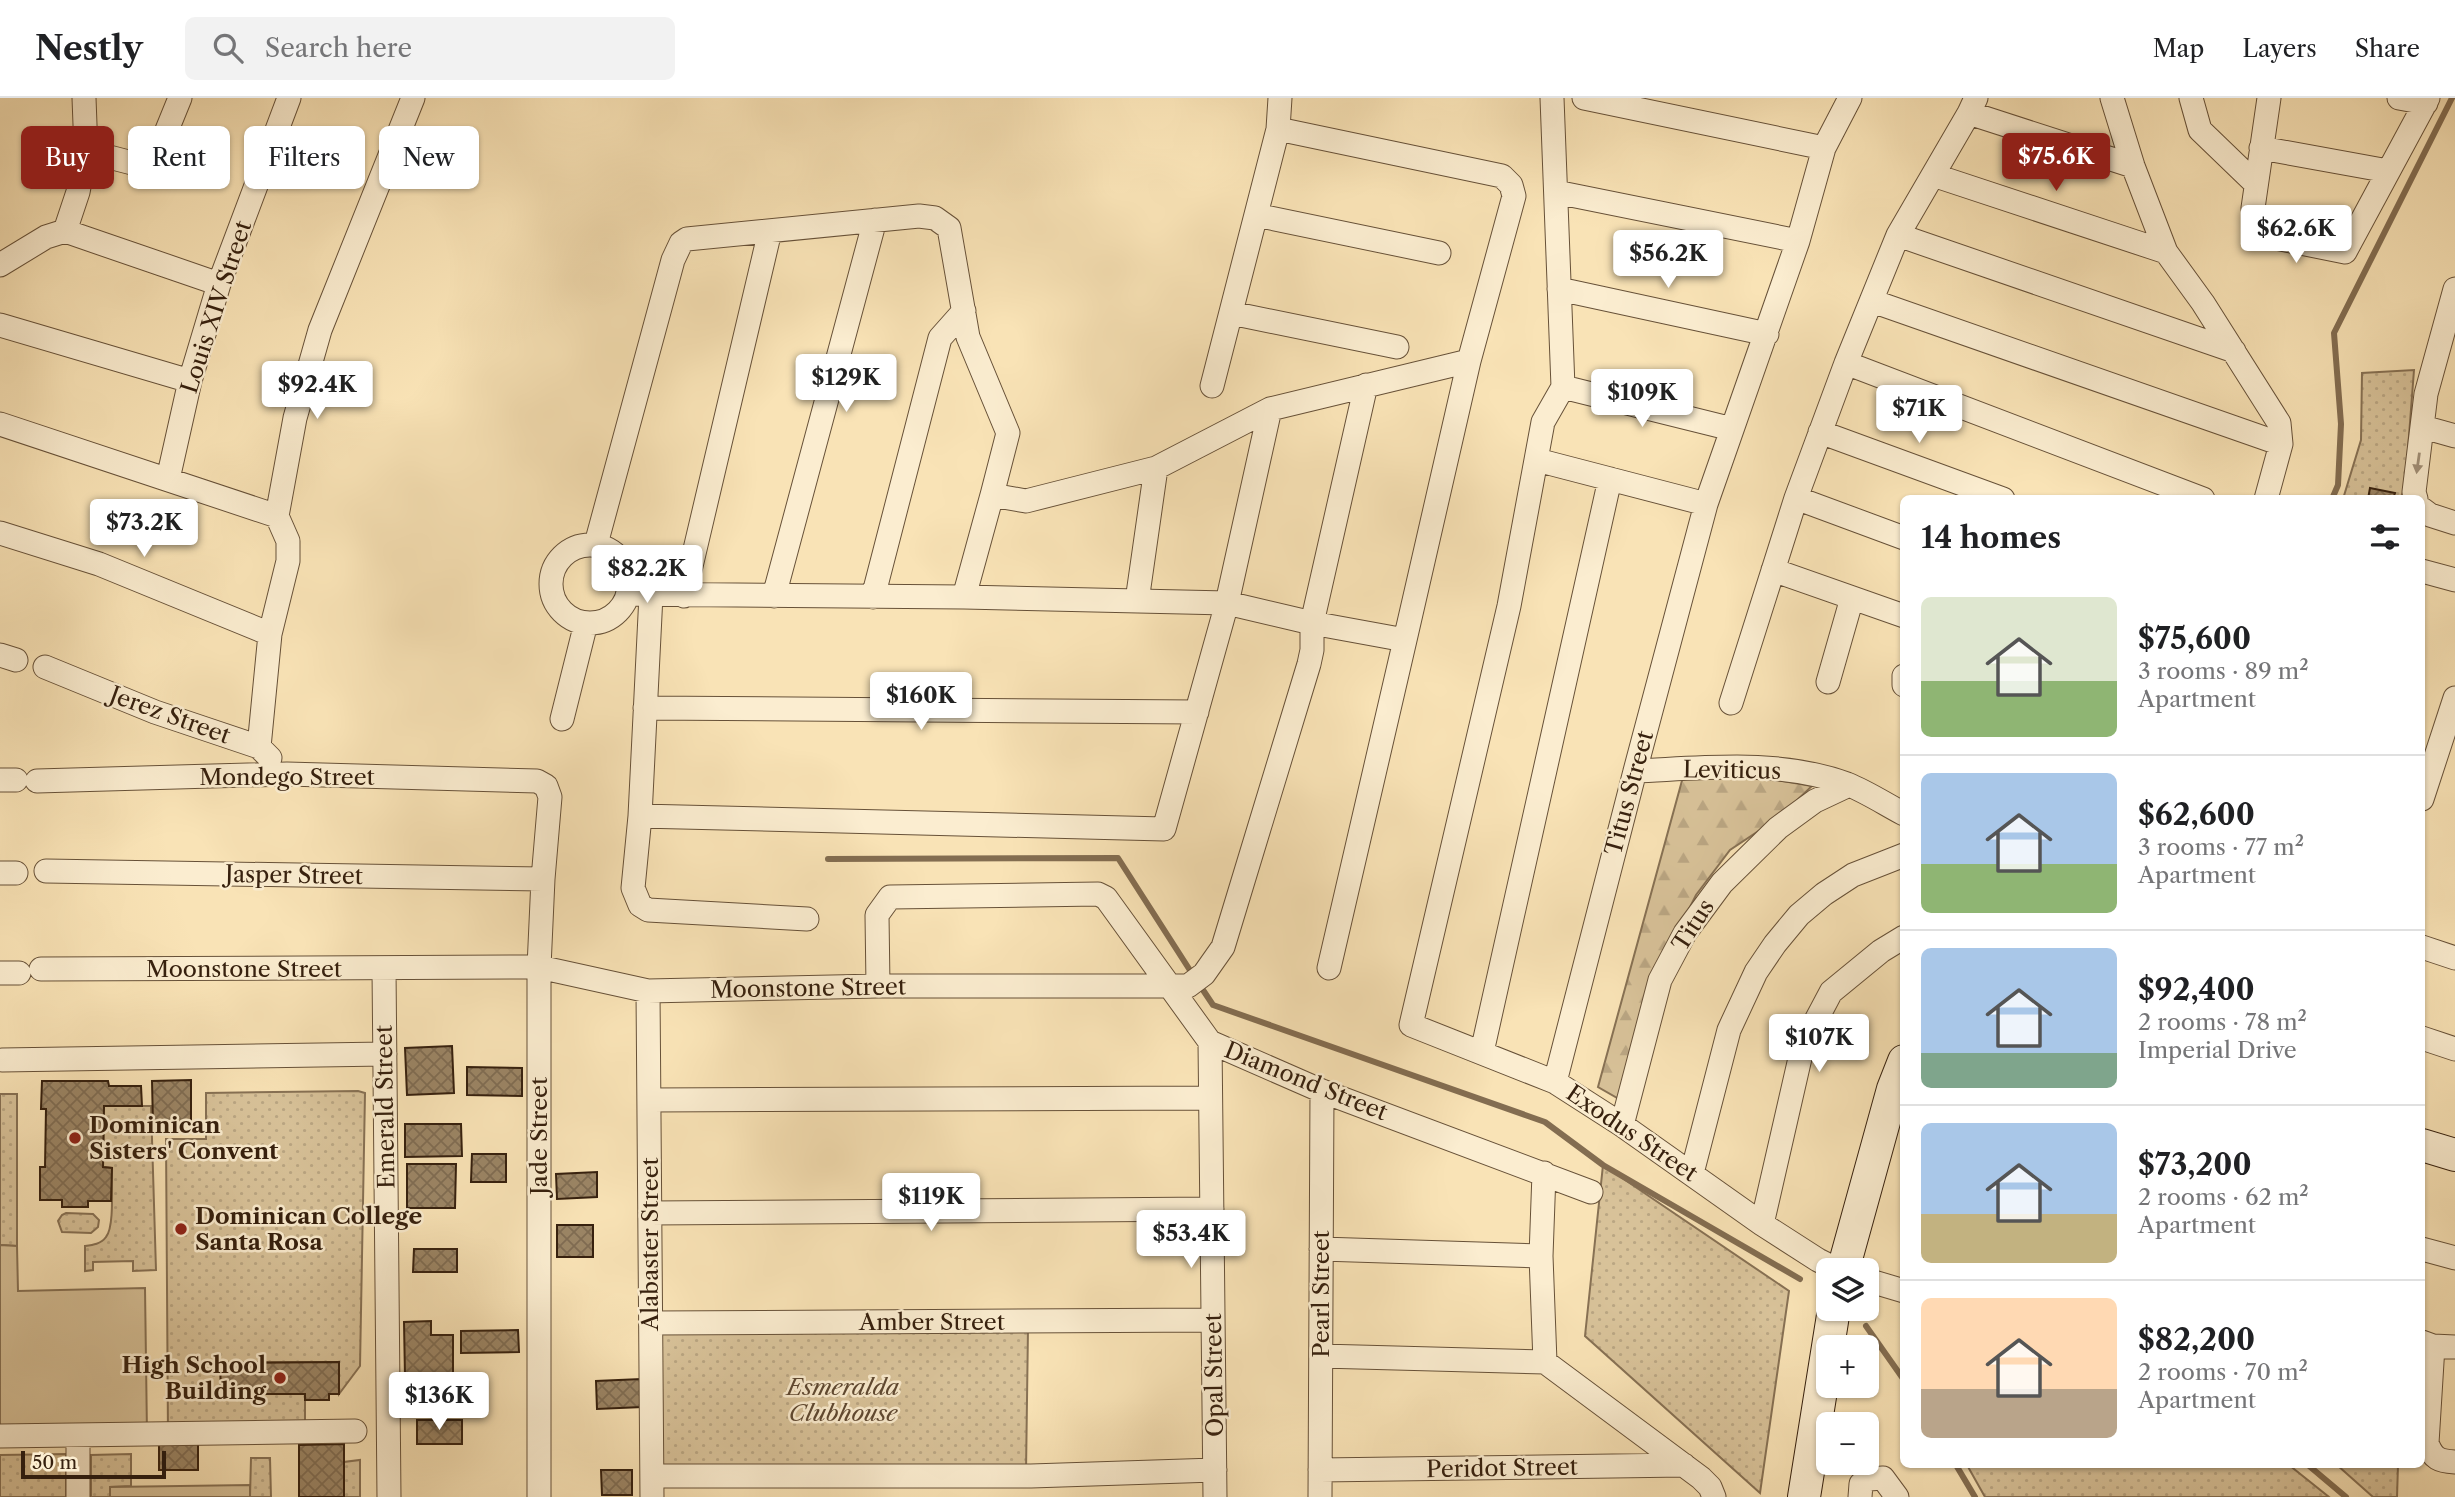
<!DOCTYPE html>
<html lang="en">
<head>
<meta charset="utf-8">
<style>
  :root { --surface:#fff; --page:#f2f2f2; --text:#202124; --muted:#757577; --line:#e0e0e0; --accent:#8f2418 }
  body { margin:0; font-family:"Libre Caslon Text",serif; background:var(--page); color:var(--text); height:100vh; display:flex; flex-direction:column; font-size:26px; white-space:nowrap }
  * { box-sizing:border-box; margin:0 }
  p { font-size:23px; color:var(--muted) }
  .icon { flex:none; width:38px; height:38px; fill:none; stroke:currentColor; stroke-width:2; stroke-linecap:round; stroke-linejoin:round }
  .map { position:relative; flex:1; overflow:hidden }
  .side { position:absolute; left:1900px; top:397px; width:525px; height:973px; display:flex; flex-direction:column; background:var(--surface); border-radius:10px; box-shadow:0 2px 5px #0004 }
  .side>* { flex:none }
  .top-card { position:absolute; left:21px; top:28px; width:665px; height:63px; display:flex; gap:14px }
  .controls { position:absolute; left:1816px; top:1160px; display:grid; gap:14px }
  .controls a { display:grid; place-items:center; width:63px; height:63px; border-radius:10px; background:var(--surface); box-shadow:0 2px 5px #0004; font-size:35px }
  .scale { position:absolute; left:21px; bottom:18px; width:145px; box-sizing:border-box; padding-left:7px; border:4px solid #36200e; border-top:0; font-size:19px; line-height:24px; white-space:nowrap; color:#36200e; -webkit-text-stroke:5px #fbedd0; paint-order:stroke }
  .price { position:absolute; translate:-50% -60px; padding:0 16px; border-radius:7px; background:#fff; color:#222; font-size:23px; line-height:46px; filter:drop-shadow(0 2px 4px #0008) }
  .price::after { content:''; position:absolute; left:50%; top:42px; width:21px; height:16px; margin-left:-10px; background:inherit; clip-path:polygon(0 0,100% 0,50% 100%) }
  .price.selected { background:var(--accent); color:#fff }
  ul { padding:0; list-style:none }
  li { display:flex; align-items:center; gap:21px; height:175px; padding:0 21px }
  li+li { border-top:2px solid var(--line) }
  li span { display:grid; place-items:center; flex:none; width:196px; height:140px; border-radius:10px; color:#555 }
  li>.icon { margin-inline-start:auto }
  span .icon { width:84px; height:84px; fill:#fffc; stroke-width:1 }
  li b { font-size:30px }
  h2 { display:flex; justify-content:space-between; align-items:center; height:84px; padding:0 21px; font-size:30px }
  .tag { padding:0 24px; border-radius:10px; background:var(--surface); box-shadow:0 2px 5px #0004; font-size:24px; line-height:63px }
  .tag.selected { background:var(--accent); color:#fff }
  header { display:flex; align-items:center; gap:42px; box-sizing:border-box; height:98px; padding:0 35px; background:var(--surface); border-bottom:2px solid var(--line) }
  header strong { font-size:33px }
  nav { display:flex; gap:38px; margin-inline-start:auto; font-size:24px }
  .search { width:490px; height:63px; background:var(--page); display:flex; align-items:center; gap:18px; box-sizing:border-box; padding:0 24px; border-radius:10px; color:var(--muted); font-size:26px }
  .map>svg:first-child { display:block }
</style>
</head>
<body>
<header>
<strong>Nestly</strong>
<div class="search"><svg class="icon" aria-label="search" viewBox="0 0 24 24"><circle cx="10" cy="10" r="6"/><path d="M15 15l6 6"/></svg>Search here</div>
<nav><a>Map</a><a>Layers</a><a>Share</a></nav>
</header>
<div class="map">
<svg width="2455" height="1399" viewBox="0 0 2455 1399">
  <defs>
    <pattern id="grass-dots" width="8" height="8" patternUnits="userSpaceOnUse" patternTransform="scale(1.75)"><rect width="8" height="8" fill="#d8c299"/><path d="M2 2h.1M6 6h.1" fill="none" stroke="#baa683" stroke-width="1.8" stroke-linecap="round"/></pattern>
    <pattern id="forest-firs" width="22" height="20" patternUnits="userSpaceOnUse" patternTransform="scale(1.75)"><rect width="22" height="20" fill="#d8c299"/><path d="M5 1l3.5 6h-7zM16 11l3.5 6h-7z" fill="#baa683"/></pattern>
    <pattern id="building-cross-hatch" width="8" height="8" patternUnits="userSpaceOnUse" patternTransform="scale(1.75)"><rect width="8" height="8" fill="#9b8565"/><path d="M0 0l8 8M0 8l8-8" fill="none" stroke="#7f6c52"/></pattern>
  </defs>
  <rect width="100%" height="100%" fill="#f9e3b6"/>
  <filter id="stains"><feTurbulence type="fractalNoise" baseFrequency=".00286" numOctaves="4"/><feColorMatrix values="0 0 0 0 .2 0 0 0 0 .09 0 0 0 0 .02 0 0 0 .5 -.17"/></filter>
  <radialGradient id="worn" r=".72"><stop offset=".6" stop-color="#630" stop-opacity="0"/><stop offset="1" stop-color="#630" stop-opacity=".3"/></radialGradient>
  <!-- grass -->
  <path fill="url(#grass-dots)" stroke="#877154" stroke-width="2" d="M2414,272L2405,390L2400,401H2343L2361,342L2362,275Z
    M358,993L365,995L360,1268L339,1296V1264H221V1296L305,1295V1337H168L166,1041H206V995Z
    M0,996H17V1148L0,1147Z
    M104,1008H151L156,1172L133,1173V1163L93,1164V1172L85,1173V1148C93,1147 101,1146 106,1139C115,1128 111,1085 112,1070L103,1069Z
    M1603,1067L1789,1193L1760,1395L1585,1238Z
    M66,1115L93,1116L99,1122L98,1129L91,1135L62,1134L58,1123L62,1117Z
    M657,1230H1028L1026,1374H660Z
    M66,1356V1399H0V1357Z
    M131,1356V1388L110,1389V1399H91V1357Z
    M251,1360H270L271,1399H250Z
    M360,1362V1399H344V1364Z
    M1967,1367H2289L2329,1399H1985Z
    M2337,1367H2398L2397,1399H2373Z"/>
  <!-- forest -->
  <path fill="url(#forest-firs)" stroke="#877154" stroke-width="2" d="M1752,678L1812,688L1778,720L1730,752L1696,797L1655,879L1619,1001L1598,989L1683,679Z"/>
  <!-- pitch -->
  <path fill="#d8c299" stroke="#877154" stroke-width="2" d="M0,1147L17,1148L18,1193L145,1190L147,1336L0,1338Z
    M250,1387V1399H110V1389Z"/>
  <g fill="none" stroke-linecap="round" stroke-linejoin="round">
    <!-- stream -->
    <path stroke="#836d51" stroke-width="6" d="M2332,401L2338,387L2341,326L2334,235L2452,0
      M828,761L1118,760L1193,877
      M1199,886L1213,907L1545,1024L1603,1067L1800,1181
      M1866,1228L1904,1282
      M1956,1367L1975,1399
      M2308,1367L2346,1399"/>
  </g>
  <!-- building -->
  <path fill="url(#building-cross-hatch)" stroke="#36200e" stroke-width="2" d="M2370,390L2395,395L2393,401H2368Z
    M452,948L454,995L407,997L405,950Z
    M467,969L522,970V998L467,997Z
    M191,982V1026H153L152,983Z
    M42,983H108L109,988H141L142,1008H104L103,1069L112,1070L111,1103H88V1109H62V1102H40V1069H45L46,1011H41Z
    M405,1026H461L462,1058L405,1059Z
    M472,1056H506V1084H471Z
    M407,1066H456L455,1110H407Z
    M597,1074V1099L557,1101L556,1076Z
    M557,1127H593V1159H557Z
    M414,1151H457V1174H413Z
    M431,1223V1237H453V1278L405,1279L404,1224Z
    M518,1232L519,1254L461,1255V1233Z
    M339,1264V1296H329V1302H305V1296H221L220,1265Z
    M641,1281L642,1309L597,1311L596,1283Z
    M417,1322H462V1346H417Z
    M159,1344H198V1372H159Z
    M344,1346V1399H299V1347Z
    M601,1372H632V1397H602Z"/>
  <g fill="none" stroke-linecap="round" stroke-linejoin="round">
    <defs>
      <path id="street" d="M1552,0L1563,289L1543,324L1509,508L1411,927L1555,984L1622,1027L1762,1126L1818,1162L1838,1172
        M1584,0L1824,50
        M2112,0L2133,68L2166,154L2203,205L2279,325L2281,346L2266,401
        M2191,0L2200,32L2256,86
        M2269,0L2253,110L2256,136L2345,154L2428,0
        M2399,0L2426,5
        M1969,15L2133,68
        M1278,31L1280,0
        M2261,50L2388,73
        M86,53L136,66L158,54L180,0
        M1933,77L2166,154
        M1556,94L1798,143
        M1256,117L1439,155
        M65,133L219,186
        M1898,137L2234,253
        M0,167L46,139L65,133L78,94L86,53L84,0
        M1559,191L1767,236
        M1872,203L2281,346
        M1231,215L1397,249
        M0,227L190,283
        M1846,265L2203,401
        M1212,288L1278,31L1502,78L1511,87L1514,98L1469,263
        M1563,289L1732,331
        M0,326L277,418
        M2423,329L2455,338
        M1820,334L2003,401
        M1537,362L1706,406
        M168,381L190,283L219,186L289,0
        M1796,400L1904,440
        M2416,401L2414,394L2426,296L2455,191
        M2422,411L2430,417L2455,425
        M0,435L99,466L270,536
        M596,446L673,162L681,145L687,141L919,118L935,120L949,130L968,239L1008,335L992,397L1026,403L1156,370L1270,311L1469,263L1405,542
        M551 486a39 39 0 1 1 78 0a39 39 0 1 1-78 0Z
        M1773,472L1904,518
        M2422,473L2455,482
        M651,497L640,718L633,790L640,807L648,812L807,821
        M684,498L770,133
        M774,498L875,122
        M873,499L940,240L964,213
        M964,499L992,397
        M1137,503L1156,370
        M0,557L16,562
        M45,569L155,614L259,649L270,660
        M1904,578V587
        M1828,584L1852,500
        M1731,605L1796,400L1846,265L1898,137L1969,15L1976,0
        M645,610L1197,614
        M562,621L586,525
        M259,649L270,536L288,463V443L277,418L295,320L320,232L413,0
        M1635,673C1705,670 1779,661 1847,686C1867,694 1885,706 1904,716
        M0,682H16
        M37,683L287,676L537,683L546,688L550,699L543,781L539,869V1399
        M2422,701L2455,600
        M640,718L1164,731L1227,505L1270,311
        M46,773L543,781
        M0,775H16
        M2422,849L2455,860
        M1329,870L1405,542L1312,525L1366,287
        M41,871L539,869L648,893L878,888H1188L1204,876L1223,849L1309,566L1312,552V525L1227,505L964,499L628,496
        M384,871L389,1399
        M0,875H19
        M878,888L877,817L890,799L1098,796L1106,800L1210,944L1322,993L1591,1094
        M648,893L652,1399
        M2422,940L2455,951
        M1210,944L1215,1399
        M1482,954L1610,381
        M2,962L385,956
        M1555,984L1635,673L1706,406L1798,143L1824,50L1850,0
        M649,1002L1210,1000
        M1622,1027L1660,882L1685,835L1722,785L1778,730L1815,703L1849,687
        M1544,1075L1541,1158L1545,1264L1701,1380L1710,1389L1714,1399
        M1692,1075L1729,932L1756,874L1775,846L1799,817L1824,796L1853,777L1904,757
        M650,1115L1212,1111
        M1762,1126L1803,947L1831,894L1881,853L1904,839
        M1321,1151L1541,1158
        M2422,1151L2455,1160
        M1867,1182L1904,1193
        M651,1225L1213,1222
        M2422,1244L2433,1248L2455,1249
        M2433,1248L2427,1345C2433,1361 2439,1363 2455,1364
        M1321,1258L1545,1264
        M78,1337V1399
        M0,1338L355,1333
        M1320,1372L1684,1367
        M652,1378H1031L1215,1372
        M1320,1399L1322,993
        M1860,1399L1861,1386L1869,1381L1883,1380L1897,1399"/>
      <path id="secondary" d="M2422,1047L2455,1057
        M1843,1172L1893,991L1904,963
        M1804,1399L1834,1211"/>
    </defs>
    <!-- street casing -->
    <use href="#street" stroke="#675138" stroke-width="25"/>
    <!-- secondary casing -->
    <use href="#secondary" stroke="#36200e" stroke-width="34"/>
    <!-- street -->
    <use href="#street" stroke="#fbedd0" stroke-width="23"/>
    <!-- secondary -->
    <use href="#secondary" stroke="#fbedd0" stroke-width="32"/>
  </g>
  <!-- one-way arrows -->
  <defs><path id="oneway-solid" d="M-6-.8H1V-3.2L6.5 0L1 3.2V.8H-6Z" transform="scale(1.75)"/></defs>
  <use fill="#a29179" href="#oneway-solid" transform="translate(2418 365) rotate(98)"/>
  <!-- markers -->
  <g fill="#8f2418" stroke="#fbedd0" stroke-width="2.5">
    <circle cx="75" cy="1040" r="7"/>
    <circle cx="181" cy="1131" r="7"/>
    <circle cx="280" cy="1280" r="7"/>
  </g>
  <g text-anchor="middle" stroke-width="5" stroke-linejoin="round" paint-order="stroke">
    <!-- street labels -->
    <g font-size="23" fill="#36200e" stroke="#fbedd0">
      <text transform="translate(216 209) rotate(-72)" y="8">Louis XIV Street</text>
      <text transform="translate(170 617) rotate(20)" y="8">Jerez Street</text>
      <text transform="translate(1732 672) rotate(1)" y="8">Leviticus</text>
      <text x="287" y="687">Mondego Street</text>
      <text transform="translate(1629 695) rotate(-75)" y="8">Titus Street</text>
      <text transform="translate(294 777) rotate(1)" y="8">Jasper Street</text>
      <text transform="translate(1693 827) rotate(-57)" y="8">Titus</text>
      <text x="244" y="879">Moonstone Street</text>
      <text transform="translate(808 890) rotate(-1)" y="8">Moonstone Street</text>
      <text transform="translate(1306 983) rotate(22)" y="8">Diamond Street</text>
      <text transform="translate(385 1009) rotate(-91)" y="8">Emerald Street</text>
      <text transform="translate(1632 1035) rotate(34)" y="8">Exodus Street</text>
      <text transform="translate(539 1038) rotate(-90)" y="8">Jade Street</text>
      <text transform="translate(650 1146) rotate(-90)" y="8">Alabaster Street</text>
      <text transform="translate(1321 1196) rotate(-90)" y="8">Pearl Street</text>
      <text x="932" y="1232">Amber Street</text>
      <text transform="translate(1214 1277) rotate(-91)" y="8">Opal Street</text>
      <text transform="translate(1502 1370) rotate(-1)" y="8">Peridot Street</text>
    </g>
    <!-- poi labels -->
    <g font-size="23" font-weight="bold" fill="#36200e" stroke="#fbedd0" text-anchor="start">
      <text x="89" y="1035">Dominican<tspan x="89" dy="26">Sisters' Convent</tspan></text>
      <text x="195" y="1126">Dominican College<tspan x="195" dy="26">Santa Rosa</tspan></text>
      <text x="266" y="1275" text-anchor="end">High School<tspan x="266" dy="26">Building</tspan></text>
    </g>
    <!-- park labels -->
    <g font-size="23" font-style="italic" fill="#5e4831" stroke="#fbedd0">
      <text x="843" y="1297">Esmeralda<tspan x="843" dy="26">Clubhouse</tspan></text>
    </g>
  </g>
  <rect width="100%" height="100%" filter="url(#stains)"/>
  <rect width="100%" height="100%" fill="url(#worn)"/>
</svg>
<div class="controls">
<a><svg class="icon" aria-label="layers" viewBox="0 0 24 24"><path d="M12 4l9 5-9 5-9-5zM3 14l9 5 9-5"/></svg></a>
<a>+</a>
<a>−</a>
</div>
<div class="scale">50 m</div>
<b class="price selected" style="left:2056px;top:95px">$75.6K</b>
<b class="price" style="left:2296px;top:167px">$62.6K</b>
<b class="price" style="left:1668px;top:192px">$56.2K</b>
<b class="price" style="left:846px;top:316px">$129K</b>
<b class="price" style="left:317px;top:323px">$92.4K</b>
<b class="price" style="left:1642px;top:331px">$109K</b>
<b class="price" style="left:1919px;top:347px">$71K</b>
<b class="price" style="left:144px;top:461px">$73.2K</b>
<b class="price" style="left:647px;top:507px">$82.2K</b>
<b class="price" style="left:921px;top:634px">$160K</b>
<b class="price" style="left:1819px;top:976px">$107K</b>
<b class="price" style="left:931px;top:1135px">$119K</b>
<b class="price" style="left:1191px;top:1172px">$53.4K</b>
<b class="price" style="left:439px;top:1334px">$136K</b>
<div class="top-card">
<a class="tag selected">Buy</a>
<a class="tag">Rent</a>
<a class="tag">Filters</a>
<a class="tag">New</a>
</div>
<section class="side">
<h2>14 homes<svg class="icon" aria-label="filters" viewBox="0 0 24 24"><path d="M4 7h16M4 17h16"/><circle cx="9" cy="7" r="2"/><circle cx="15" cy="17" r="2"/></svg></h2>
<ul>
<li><span style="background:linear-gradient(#dfe7d0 60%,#8fb573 0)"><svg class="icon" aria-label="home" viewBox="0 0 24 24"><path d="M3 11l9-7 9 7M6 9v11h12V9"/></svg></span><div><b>$75,600</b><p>3 rooms · 89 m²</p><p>Apartment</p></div></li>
<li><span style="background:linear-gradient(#a9c7e8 65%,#8fb573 0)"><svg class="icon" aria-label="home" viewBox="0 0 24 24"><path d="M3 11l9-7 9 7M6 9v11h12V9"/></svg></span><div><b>$62,600</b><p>3 rooms · 77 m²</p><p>Apartment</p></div></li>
<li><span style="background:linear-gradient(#a9c7e8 75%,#7fa58c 0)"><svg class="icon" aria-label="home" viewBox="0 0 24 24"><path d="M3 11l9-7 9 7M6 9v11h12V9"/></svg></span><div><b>$92,400</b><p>2 rooms · 78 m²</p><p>Imperial Drive</p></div></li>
<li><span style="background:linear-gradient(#a9c7e8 65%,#c2b280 0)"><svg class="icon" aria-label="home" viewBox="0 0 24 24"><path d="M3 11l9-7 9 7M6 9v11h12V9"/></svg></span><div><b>$73,200</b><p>2 rooms · 62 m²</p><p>Apartment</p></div></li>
<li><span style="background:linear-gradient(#ffd9b3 65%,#b9a48a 0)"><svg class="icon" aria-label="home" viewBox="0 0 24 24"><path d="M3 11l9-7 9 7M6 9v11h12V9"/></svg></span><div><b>$82,200</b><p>2 rooms · 70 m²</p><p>Apartment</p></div></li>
</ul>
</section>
</div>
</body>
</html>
